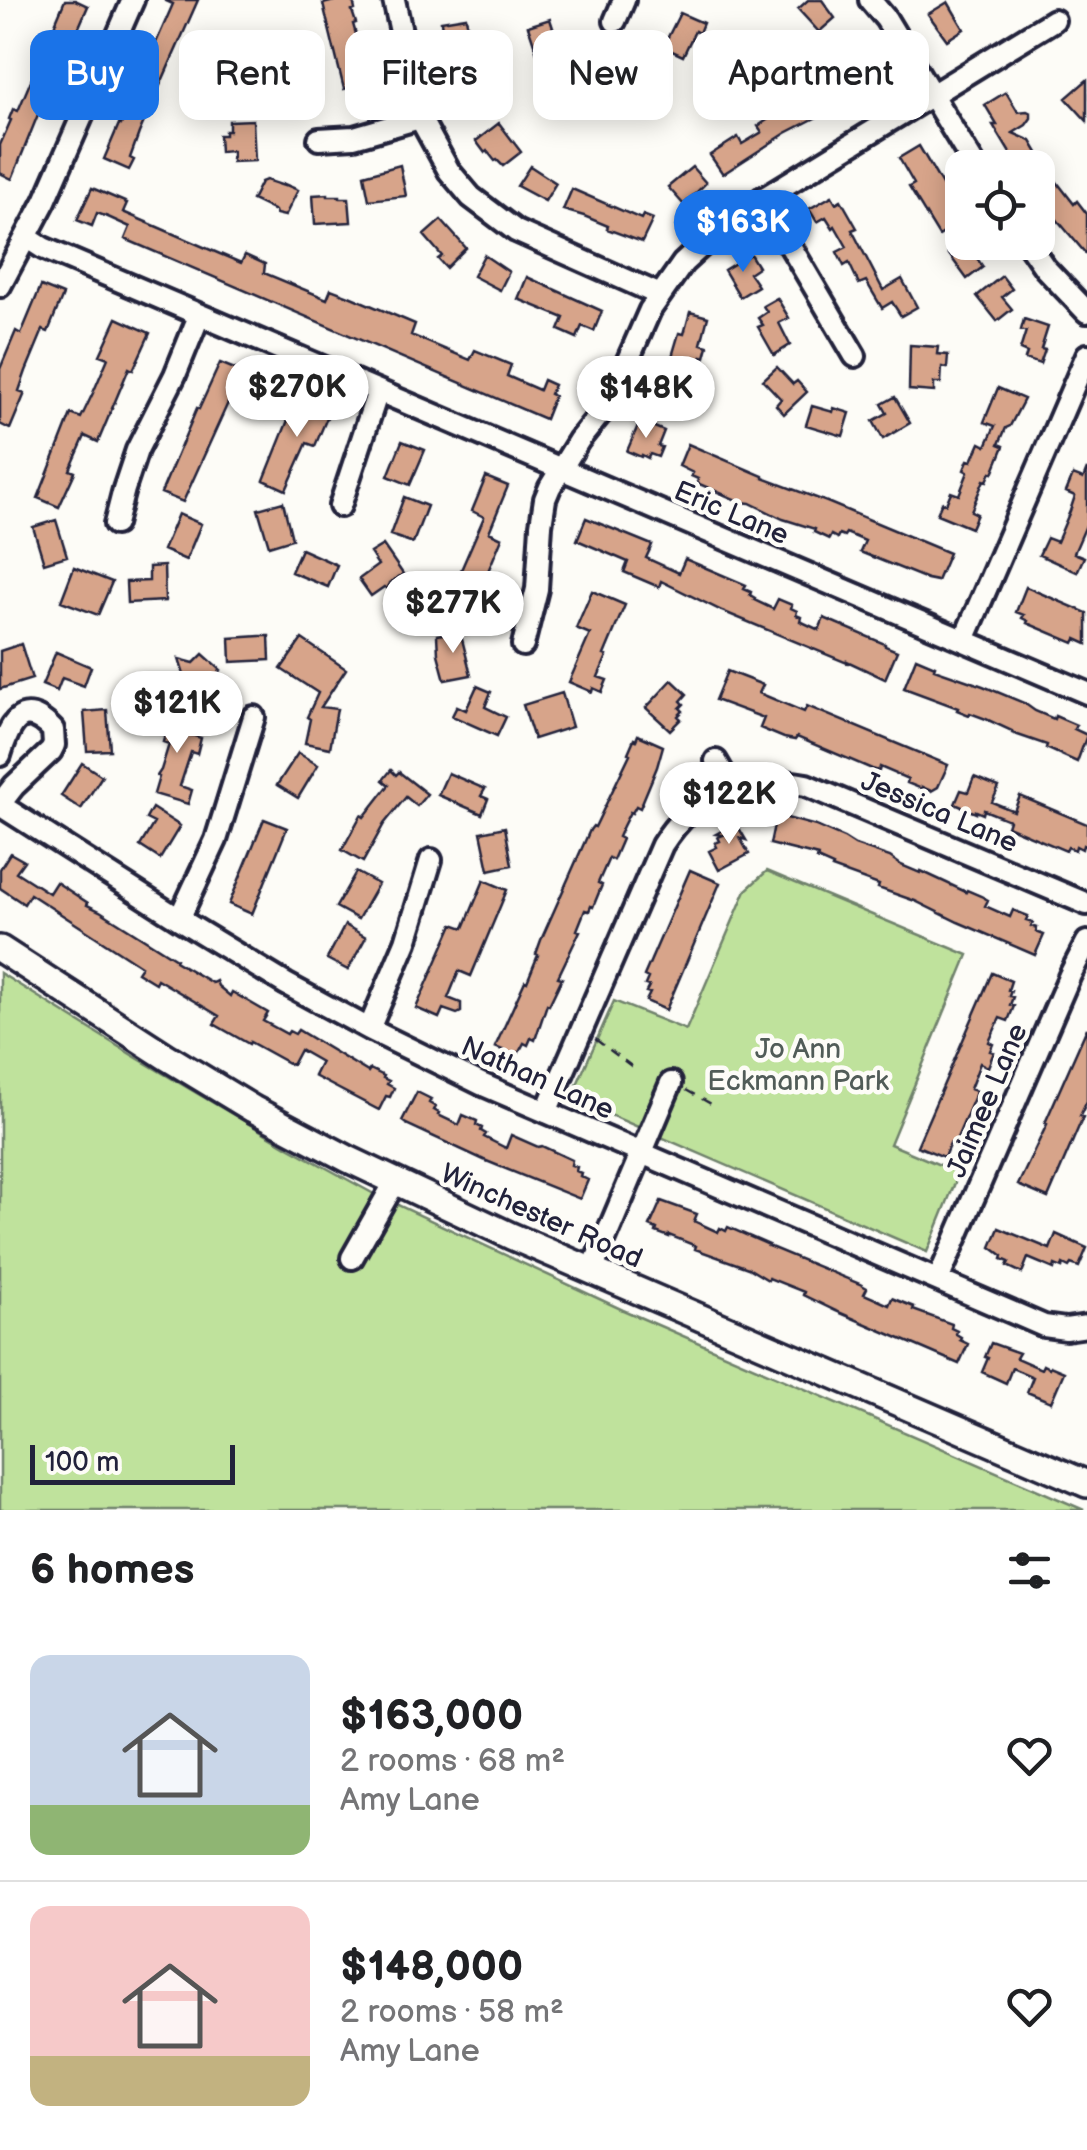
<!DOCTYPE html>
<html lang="en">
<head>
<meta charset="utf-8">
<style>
  :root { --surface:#fff; --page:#f6f6f6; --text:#202124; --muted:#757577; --line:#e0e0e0; --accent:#1a73e8 }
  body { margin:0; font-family:"Balsamiq Sans",sans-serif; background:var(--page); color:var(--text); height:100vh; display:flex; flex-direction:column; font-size:38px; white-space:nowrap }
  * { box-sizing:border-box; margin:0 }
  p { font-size:32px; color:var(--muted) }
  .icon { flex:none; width:55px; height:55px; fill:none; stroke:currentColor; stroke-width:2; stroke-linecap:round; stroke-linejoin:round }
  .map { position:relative; height:1510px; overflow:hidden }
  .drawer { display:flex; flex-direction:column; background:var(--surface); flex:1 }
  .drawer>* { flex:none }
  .top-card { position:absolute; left:30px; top:30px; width:1028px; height:90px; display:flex; gap:20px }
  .buttons { position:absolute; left:945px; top:150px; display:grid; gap:20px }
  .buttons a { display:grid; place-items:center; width:110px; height:110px; border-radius:20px; background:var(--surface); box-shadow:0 5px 25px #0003; font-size:50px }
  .scale { position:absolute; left:30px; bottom:25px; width:205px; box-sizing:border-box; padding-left:10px; border:5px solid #22223b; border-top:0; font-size:28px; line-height:35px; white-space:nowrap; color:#22223b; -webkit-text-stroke:8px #fdfcf7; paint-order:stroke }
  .price { position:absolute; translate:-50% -85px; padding:0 22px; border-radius:35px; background:#fff; color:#222; font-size:32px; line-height:65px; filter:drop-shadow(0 2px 5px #0008) }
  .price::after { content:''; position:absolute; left:50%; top:60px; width:30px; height:22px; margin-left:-15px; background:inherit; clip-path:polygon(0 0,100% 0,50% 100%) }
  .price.on { background:var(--accent); color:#fff }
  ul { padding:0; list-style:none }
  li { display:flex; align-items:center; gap:30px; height:250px; padding:0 30px }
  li+li { border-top:2px solid var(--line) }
  li span { display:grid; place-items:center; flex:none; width:280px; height:200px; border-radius:20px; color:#555 }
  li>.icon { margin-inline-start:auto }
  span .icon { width:120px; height:120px; fill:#fffc; stroke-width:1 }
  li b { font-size:42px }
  h2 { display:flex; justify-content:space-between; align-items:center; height:120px; padding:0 30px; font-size:42px }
  .chip { padding:0 35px; border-radius:20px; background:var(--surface); box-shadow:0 5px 25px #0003; font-size:35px; line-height:90px }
  .chip.on { background:var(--accent); color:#fff }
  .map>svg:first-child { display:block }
</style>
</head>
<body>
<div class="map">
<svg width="1087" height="1510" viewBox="0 0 1087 1510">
  <rect width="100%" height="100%" fill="#fdfcf7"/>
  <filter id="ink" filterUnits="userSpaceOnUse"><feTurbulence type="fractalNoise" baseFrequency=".01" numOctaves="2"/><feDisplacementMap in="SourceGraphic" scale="20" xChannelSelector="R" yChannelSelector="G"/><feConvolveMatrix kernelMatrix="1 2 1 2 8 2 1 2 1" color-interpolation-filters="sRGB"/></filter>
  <g filter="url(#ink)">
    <!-- green -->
    <path fill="#bfe29c" stroke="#70826c" stroke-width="2.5" d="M767,871L968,955L890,1144L959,1173L927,1252L571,1098L614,1001L686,1030L746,890Z
      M0,973L132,1055L290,1148L374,1194L623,1310L1084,1510H0Z"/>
    <!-- building -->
    <path fill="#d7a48a" stroke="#22223b" stroke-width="2.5" d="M65,0H75L88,6L63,64L61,63L58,69L44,108L41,107L12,179L0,173V145L11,120L9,119L13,109L18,111Z
      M164,0H198L139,133L130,158L134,160L129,170L104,159L119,124L121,125L153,44L155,45L173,4Z
      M338,0H353L355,10L352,11L356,23L353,24L360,48L364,47L368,61L365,62L369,77L365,84L344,89L323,4Z
      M808,0H822L835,18L819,32L798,9Z
      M948,2L964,29L947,40L928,14Z
      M680,13L703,23L699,33L695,31L683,56L663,47Z
      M466,17L468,28H463L467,55L459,52L461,56L445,59L441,21Z
      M550,19L560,49L538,56L528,26Z
      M653,60L667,78L646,95L650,99L641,106L625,85Z
      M868,61L878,78L868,84L869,86L852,97L849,93L819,113L821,115L786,133L723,174L710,155L738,137L742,144L762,132L758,126L775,115L772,111L825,79L828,84Z
      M274,63L293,85L281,94L280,92L261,101L247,82Z
      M576,64L606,88L591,109L582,102L585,98L562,83Z
      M469,76L482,106L460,115L448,85Z
      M1087,80V121L1066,98Z
      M1006,92L1018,112L1027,111L1031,113V118L1026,125L1013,133L1031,141L1047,168H1019L993,125H997L985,105Z
      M253,120L255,161L232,162V151L220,152L219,135H225V131H229V121Z
      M499,123L521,152L503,166L497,160L495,161L487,151L485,153L476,141Z
      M919,146L952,202L949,203L958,217L956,225L939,236L909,187L914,184L899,158Z
      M400,165L406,196L369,200L364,175Z
      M530,166L556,183L545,201L517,186Z
      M692,167L706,183L684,205L668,187Z
      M266,180L284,186V184L298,190L285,216L276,214L275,211L252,200L261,182Z
      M1057,182L1074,204L1077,201L1087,214V255L1038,197Z
      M92,188L127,203L123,212L220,254L241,263L245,255L265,264L264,273L327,299L331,289L349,296L415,324L411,335L470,360L475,350L511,365L507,376L539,390L543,380L554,385L550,394L554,396L545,419L125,239L130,227L108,217L97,213L92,226L77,220Z
      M572,189L641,219L643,215L653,219L642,242L607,229L608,226L584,216L563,210Z
      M328,194V196H340V198H349L351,222L315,224L313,195Z
      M832,196L836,203L841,200L857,228L852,230L883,290L902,279L917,307L901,316L892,302L882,308L866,281L859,284L849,263L844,266L837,252L847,247L835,226L833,228L826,217L817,222L809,209Z
      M441,220L466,248L446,268L438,259L442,256L424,235Z
      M963,242H990L974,254L983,267L967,279L948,253Z
      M750,254L758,267L749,273L758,286L740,297L724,270Z
      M484,255L509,272L500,290L473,276Z
      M1002,276L1012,289L1002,297L1012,309L997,321L977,296Z
      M527,277L602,311L594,331L582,326L577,338L559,330L564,318L518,299Z
      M41,286L63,295L48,332L43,330L26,371L19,391L25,393L10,429L0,424V369L16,331L21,334Z
      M777,298L789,318L779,323L790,345L774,355L758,327L763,325L758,318L767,312L763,306Z
      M690,312L708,317L701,344L708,346L705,357L702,356L683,399L666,392L670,376L661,372L667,358L671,360L679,333L684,334Z
      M117,318L150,333L133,370L129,368L98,442L85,436L70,470L75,472L59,507L38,498L71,414L81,418L93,393L108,358L100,355Z
      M1024,319L1048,327L1041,349L1045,350L1040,364L1025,359L1027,353L1020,350L1026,331L1021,330Z
      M910,345L938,347L937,354L948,355L947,368L942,367L941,383H934V392L909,390Z
      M220,363L242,372L183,502L161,493L197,408L199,409Z
      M777,367L793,384L797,381L807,392L784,414L776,405L781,399L763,380Z
      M998,388L1024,399L1010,426L1006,428L999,444L1004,446L993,473L991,472L987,481L984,480L971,511L977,514L971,528L937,514L942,502L946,504L951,492L959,495L968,472L964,470L968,460L972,461L980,443L986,446L995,426L984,422Z
      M298,395L331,408L315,446L307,443L286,490L264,480Z
      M895,397L910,423L883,439L873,421L887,413L882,404Z
      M812,406L833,412L834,408L850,413L843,436L806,425Z
      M640,421L664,431L658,446L662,447L658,457L650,454L648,458L642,455L641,457L627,451Z
      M402,441L425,450L410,485L388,476Z
      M688,444L763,476V478L827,502L949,553L937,581L927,579L860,552L865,541L846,533L844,536L839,534L837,538L831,535L829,539L814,532L815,529L783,519L750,503L741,502L697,483L698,479L691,476L693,473L679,466Z
      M1087,469V523L1074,553L1084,557L1077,572L1039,555L1047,538L1057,542L1070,511L1075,496L1066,492L1073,475L1083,479Z
      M486,477L508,486L489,532L502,538L481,588L485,590L470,627L447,617L463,579L458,577L484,517L472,511Z
      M404,497L427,506L413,543L390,535Z
      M283,502L292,539L269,546L258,509Z
      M178,514L201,524L186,560L163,550Z
      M586,518L652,545L646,558L679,573L685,559L746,585L744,589L751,592L750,595L755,598L754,600L773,609L778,599L792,605L791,608L797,611L796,615L801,617L800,621L819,630L824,618L885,644V646L897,651L885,679L847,661V663L722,611L661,581L659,587L624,572L628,562L577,540Z
      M56,520L67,556L44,563L33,527Z
      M383,545L403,574L389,583L388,589L384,587L371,596L359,579L378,565L370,553Z
      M301,549L337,565L328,587L291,572Z
      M164,566L165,601L127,603L126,582L149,581V567Z
      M74,567L112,582L98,615L61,601Z
      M1026,587L1087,613V644L1076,639L1074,643L1027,623L1028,621L1022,618L1024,615L1016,612Z
      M592,591L625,605L604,655L607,656L598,677L607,680L602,692L593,688L592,692L569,682L590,634L576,628Z
      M460,631L471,675L445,680L438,654L437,635Z
      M260,636H269L270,660L231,662L230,638Z
      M302,639L346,669L321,707L337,709L330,748L305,743L310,719L307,717L318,693L281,669Z
      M21,644L32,679L0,689V651Z
      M56,652L91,667L84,686L62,678L57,691L42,685Z
      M203,654L221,670L195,698L177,682L184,675L179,659L194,663Z
      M916,658L935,666L934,669L983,686L1024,703L1035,711L1054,719L1055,716L1076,725L1074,729L1087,735L1077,762L1046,748L1047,745L1012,733V731L986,719L970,713L969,715L957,710L958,708L904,688Z
      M727,671L763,685L759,693L804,712L807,706L948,765L938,787L931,791L922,787V789L907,783L908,779L880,767L879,771L872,769L797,737L795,740L784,738L760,728L764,718L715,700Z
      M672,680L687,694L681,701L684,704L680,708L683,711L678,716L681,719L670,730L646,708Z
      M477,686L491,692L485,707L506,717L497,736L452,716L457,706L466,710Z
      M562,693L572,727L534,739L523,705Z
      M174,706L193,712L188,734L201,738L197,754L191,752L180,786L192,790L188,804L154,794L159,777L157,776L161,770L169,744L163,742L168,725L166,724Z
      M107,710L110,750L87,751L84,712Z
      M638,735L663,746L657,767L640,808L636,806L632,813L630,812L623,826L618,837L622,839L613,860L609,858L598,883L602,885L593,907L591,906L589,911L585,910L577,930L580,931L558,977L562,978L549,1005L547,1004L535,1040L531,1038L528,1045L524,1043L517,1056L495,1047L525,981L527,982L538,955L536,954L541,940L590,830L593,826L595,827L630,754L628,753L634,739L636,740Z
      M298,753L318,765L298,798L277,785Z
      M82,763L102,776L81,809L61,796Z
      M391,770L396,775L399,772L427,794L417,806L406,797L384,824L363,862L342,850L361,815L364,817L389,785L383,780Z
      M448,773L485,789L481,796L488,799L482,814L438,795Z
      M974,777L999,787L992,802L1014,811L1020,796L1087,824V847L1083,845L1082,849L1076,846L1075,850L1068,847L1066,851L1007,826L1009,820L984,810L983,814L976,811V813L955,804L961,790L968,792Z
      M152,808L180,826L160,859L140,846L154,823L146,819Z
      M776,815L816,826L844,838L855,845L890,857L901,865L920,873L921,871L966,892L967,890L981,896L988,900L985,906L1010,917L1013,910L1028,916L1026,920L1033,922L1031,926L1037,928L1036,932L1044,935L1035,955L958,922L915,901L878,888L879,885L832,868L833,866L817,859L818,856L770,844Z
      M264,819L287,828L252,914L229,904Z
      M736,823L746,840L740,838L749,854L719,870L709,851L717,847L715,843L720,841L718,837L723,835L716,834Z
      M505,827L512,865L489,870L481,832Z
      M10,853L24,861L16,872L49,893L56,882L88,903L87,905L100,911L176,959L175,961L212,983L216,981L218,986L230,996L232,992L268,1013L263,1021L287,1034L289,1031L295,1034L298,1030L368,1072L370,1069L384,1076L383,1078L389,1081L387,1084L394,1088L390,1097L386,1096L379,1110L314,1076L321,1062L300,1050L292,1065L250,1042L249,1044L214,1024L219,1016L157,979L155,983L137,972L141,966L30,894L24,904L0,888V869Z
      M690,870L720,883L666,1010L646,1001L650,993L646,992L649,986L645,985L648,978L644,976Z
      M356,872L378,884L358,919L336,907Z
      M484,880L507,890L471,976L459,971L448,998L461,1003V1012L457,1014L443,1009L439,1018L416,1008L453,924L464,928Z
      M345,925L366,937L348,970L327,959Z
      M992,973L1011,981L1008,990L1011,991L1009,996L1013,997L1010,1005L1014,1006L1008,1021L1000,1018L989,1042L993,1044L990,1051L994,1052L988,1067L980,1063L970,1089L976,1091L974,1098L957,1138L953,1145L950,1143L944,1157L917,1146Z
      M1087,1028V1101L1080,1116L1083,1117L1048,1198L1018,1185L1047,1124L1045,1123Z
      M417,1092L431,1099L429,1103L436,1107L434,1110L439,1113L438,1115L459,1125L463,1115L477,1121L476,1125L482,1128L481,1131L486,1134L484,1137L506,1148L511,1135L538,1147L542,1146L572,1160L571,1165L577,1167L576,1171L581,1173L580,1176L588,1180L580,1199L484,1160L406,1124L402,1121Z
      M661,1201L697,1214L694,1221L718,1232L720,1228L726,1231L728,1227L769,1245L768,1246L860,1284L867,1288L864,1294L889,1305L892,1298L914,1307L913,1310L952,1324L951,1328L957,1331L956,1334L961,1337L960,1340L968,1344L959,1364L836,1311L803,1295L804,1292L769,1278L768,1280L748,1268L695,1249L696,1246L669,1235V1237L656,1232L657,1229L650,1226Z
      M999,1228L1050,1249L1056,1234L1087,1248L1079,1267L1071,1264L1069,1267L1063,1264L1062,1268L1055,1265L1054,1269L1028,1258L1022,1273L1007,1266L1009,1262L1002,1259L1003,1256L991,1247Z
      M991,1343L1019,1353L1016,1358L1041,1369L1043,1365L1049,1368L1050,1366L1064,1372L1051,1402L1027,1392L1033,1377L1012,1368L1006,1383L982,1372L988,1358L985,1357Z"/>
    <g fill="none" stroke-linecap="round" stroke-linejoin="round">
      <defs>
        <path id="minor" d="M394,0L420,118L449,171L471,197L516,231L660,295
          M870,0L886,19L976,168
          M615,21L624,0
          M319,139L354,137L420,118
          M762,198L855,356
          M26,237L43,248L1087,693
          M1027,242L1045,268L1087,312
          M0,286L45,201L133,0
          M340,506L378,391
          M115,524L124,489L137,450L175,375L199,316
          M964,640L1087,355
          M523,645L537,589L541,525L545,499L550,487L579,440L609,403L650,310L683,263L733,217L1054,20
          M0,755C9,726 21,697 53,730L54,745L51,751L14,786L0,804
          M716,761L731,787
          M0,805L179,919L286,984L369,1029L481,1084L1044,1326L1066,1329L1087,1326
          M179,919L216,840L254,717
          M369,1029L406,942L431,860
          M546,1112L662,845C696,791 744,773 806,785L1087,904
          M352,1258L395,1182
          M592,1270L671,1083
          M938,1280L1070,975L1087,942"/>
        <path id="major" d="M0,949L167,1057L253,1109L348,1159L511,1236L1087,1484"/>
      </defs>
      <!-- minor casing -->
      <use href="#minor" stroke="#22223b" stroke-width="28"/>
      <!-- major casing -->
      <use href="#major" stroke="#22223b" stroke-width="32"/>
      <!-- path -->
      <path stroke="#22223b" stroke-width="2.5" stroke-dasharray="10 8" stroke-linecap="butt" d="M595,1039L634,1068
        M686,1090L713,1105"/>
      <!-- minor -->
      <use href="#minor" stroke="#fdfcf7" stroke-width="20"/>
      <!-- major -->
      <use href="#major" stroke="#fdfcf7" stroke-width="25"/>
    </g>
  </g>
  <g text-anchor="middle" stroke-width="9" stroke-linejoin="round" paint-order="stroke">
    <!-- street labels -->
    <g font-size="28" fill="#22223b" stroke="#fdfcf7">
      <text transform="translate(732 512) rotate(23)" y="10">Eric Lane</text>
      <text transform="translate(940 811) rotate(23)" y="10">Jessica Lane</text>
      <text transform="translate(538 1077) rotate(24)" y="10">Nathan Lane</text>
      <text transform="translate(986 1100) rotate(-67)" y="10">Jaimee Lane</text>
      <text transform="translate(542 1215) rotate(24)" y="10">Winchester Road</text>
    </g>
    <!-- park labels -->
    <g font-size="28" fill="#515c58" stroke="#fdfcf7">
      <text x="798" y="1058">Jo Ann<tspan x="798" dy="32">Eckmann Park</tspan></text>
    </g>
  </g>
</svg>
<div class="buttons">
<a><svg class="icon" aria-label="locate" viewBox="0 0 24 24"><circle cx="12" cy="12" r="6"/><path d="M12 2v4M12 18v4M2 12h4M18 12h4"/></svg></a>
</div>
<div class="scale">100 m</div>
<b class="price on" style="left:743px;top:275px">$163K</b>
<b class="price" style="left:297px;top:440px">$270K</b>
<b class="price" style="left:646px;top:441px">$148K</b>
<b class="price" style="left:453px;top:656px">$277K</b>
<b class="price" style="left:177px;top:756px">$121K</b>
<b class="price" style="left:729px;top:847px">$122K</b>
<div class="top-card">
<a class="chip on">Buy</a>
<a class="chip">Rent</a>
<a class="chip">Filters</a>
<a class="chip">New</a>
<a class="chip">Apartment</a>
</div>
</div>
<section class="drawer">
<h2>6 homes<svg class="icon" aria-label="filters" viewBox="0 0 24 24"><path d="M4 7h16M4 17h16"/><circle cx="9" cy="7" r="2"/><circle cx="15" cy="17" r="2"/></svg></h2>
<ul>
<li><span style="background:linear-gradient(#c9d6e8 75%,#8fb573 0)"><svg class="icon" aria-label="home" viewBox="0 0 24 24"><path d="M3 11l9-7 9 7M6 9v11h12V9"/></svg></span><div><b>$163,000</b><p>2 rooms · 68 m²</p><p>Amy Lane</p></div><svg class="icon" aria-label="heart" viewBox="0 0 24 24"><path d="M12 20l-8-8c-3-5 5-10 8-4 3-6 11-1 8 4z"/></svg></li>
<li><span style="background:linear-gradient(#f6c9c9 75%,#c2b280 0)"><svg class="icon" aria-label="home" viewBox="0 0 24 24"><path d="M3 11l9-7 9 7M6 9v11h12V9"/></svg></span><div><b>$148,000</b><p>2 rooms · 58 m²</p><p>Amy Lane</p></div><svg class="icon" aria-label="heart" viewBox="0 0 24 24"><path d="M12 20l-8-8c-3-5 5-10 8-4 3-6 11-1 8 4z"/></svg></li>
</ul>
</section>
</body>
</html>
